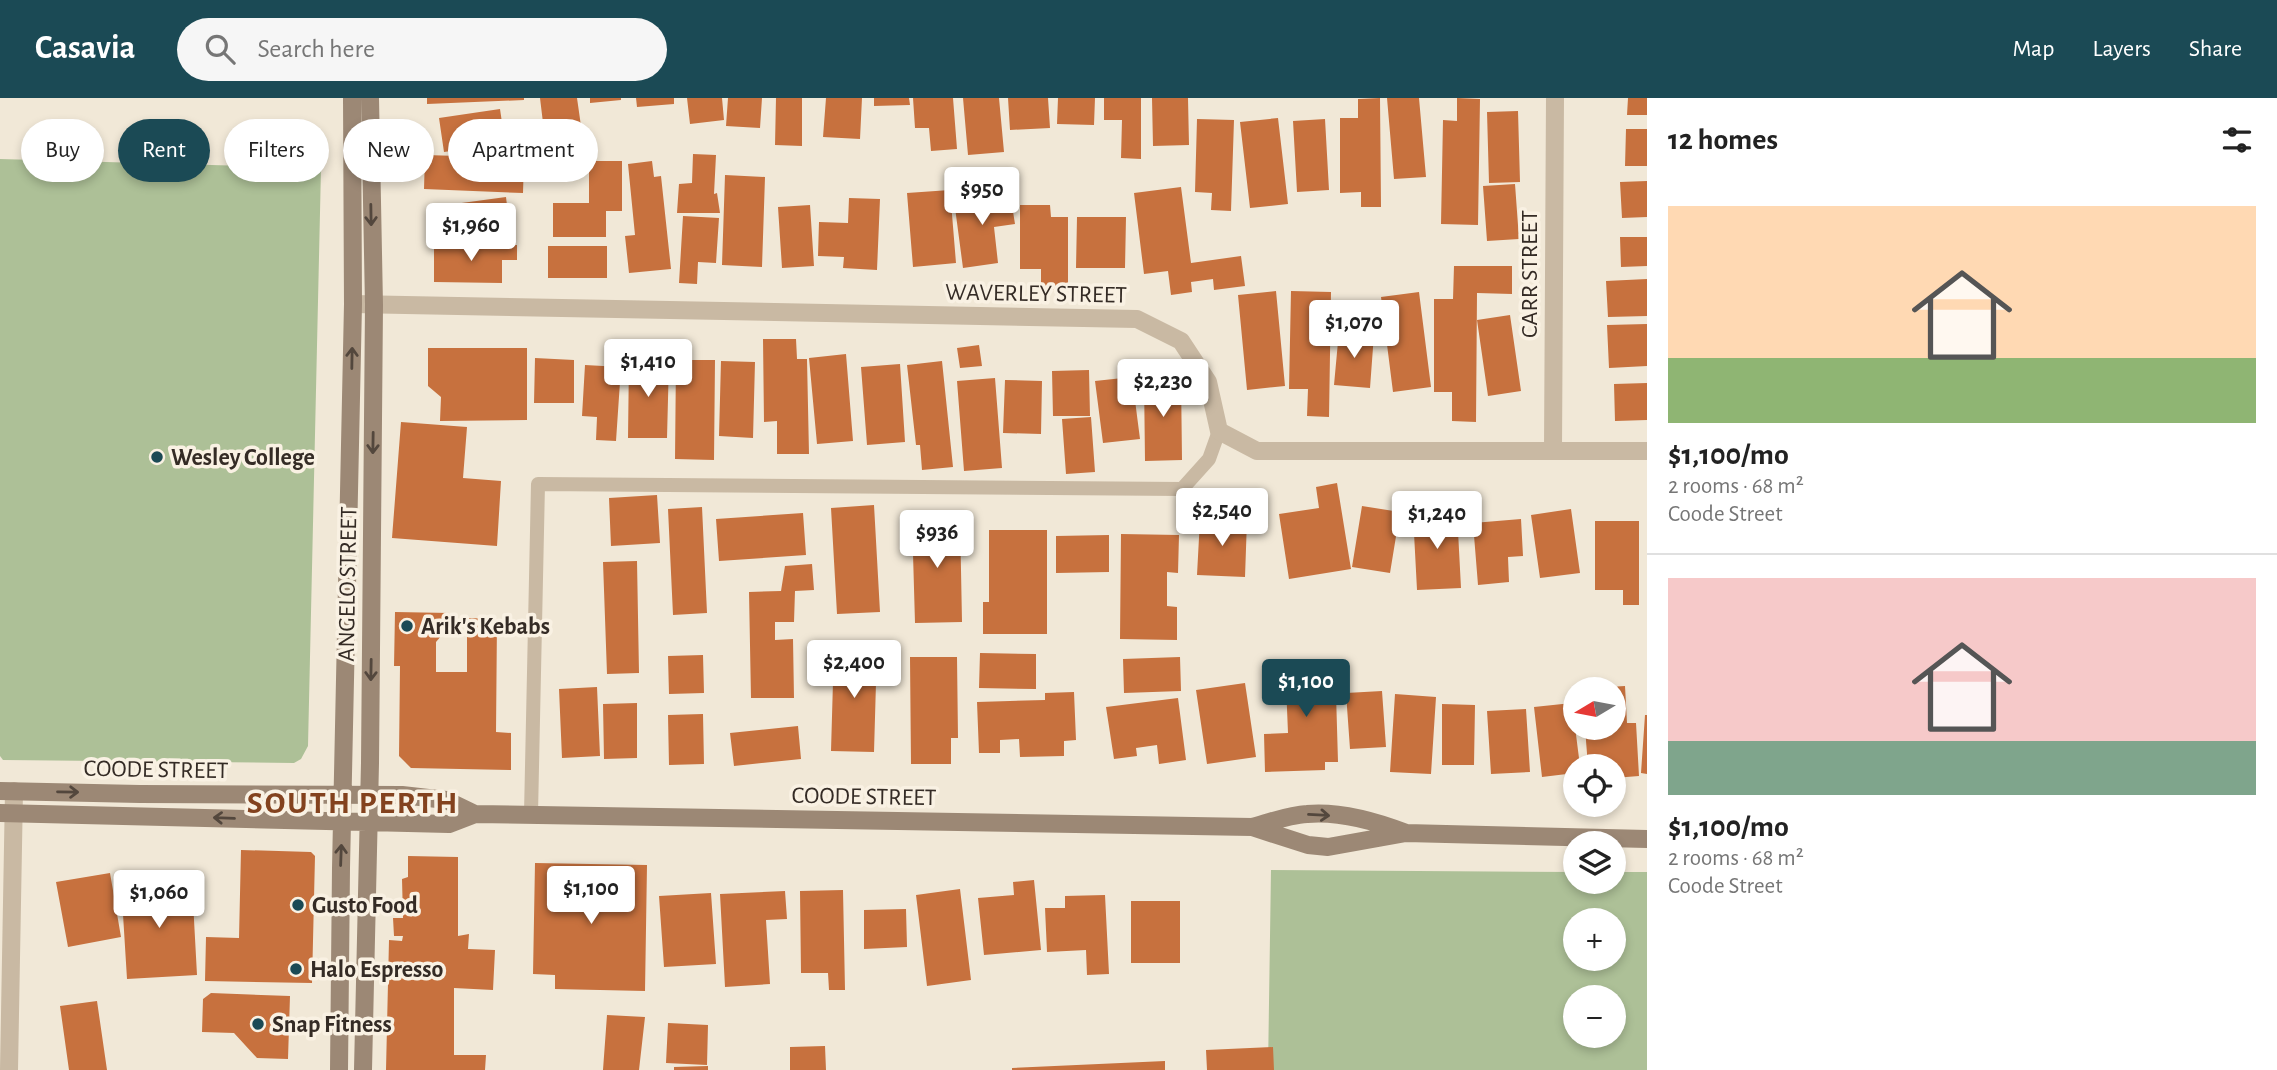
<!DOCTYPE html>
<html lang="en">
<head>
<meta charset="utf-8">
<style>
  :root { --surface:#fff; --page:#f6f6f6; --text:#222; --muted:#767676; --line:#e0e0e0; --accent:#1b4a55 }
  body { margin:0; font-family:"Alegreya Sans",sans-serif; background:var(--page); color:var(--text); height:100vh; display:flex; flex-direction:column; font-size:26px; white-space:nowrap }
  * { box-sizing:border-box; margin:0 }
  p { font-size:23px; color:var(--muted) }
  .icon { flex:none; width:38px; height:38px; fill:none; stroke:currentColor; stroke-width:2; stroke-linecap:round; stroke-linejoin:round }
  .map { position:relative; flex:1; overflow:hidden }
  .drawer { display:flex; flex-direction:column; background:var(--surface); width:630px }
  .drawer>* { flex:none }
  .top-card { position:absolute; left:21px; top:21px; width:665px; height:63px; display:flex; gap:14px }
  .needle { width:46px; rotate:260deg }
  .controls { position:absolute; left:1563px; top:579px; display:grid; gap:14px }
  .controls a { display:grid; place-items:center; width:63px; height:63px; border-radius:50%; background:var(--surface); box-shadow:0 4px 10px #0003; font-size:35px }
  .price { position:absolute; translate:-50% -60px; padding:0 16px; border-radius:7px; background:#fff; color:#222; font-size:23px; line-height:46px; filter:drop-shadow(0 2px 4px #0008) }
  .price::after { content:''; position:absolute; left:50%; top:42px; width:21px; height:16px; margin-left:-10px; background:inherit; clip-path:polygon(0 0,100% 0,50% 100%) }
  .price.current { background:var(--accent); color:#fff }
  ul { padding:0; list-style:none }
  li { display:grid; align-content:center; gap:14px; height:371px; padding:0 21px }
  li+li { border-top:2px solid var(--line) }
  li span { display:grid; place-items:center; height:217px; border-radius:0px; color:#555 }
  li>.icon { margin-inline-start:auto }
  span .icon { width:126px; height:126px; fill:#fffc; stroke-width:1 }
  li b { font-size:30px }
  h2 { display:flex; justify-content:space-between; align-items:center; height:84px; padding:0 21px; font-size:30px }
  .chip { padding:0 24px; border-radius:32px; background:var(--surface); box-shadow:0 4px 10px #0003; font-size:24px; line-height:63px }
  .chip.current { background:var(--accent); color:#fff }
  header { display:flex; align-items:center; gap:42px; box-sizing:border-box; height:98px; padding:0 35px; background:var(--accent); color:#fff }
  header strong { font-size:33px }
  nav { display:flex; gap:38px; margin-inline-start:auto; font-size:24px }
  .search { width:490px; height:63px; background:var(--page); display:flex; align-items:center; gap:18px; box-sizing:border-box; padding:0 24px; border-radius:38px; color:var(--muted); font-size:26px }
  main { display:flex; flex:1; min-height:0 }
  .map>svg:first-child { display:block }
</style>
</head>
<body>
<header>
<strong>Casavia</strong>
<div class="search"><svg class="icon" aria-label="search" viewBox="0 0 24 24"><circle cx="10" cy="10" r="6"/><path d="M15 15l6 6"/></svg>Search here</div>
<nav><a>Map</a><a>Layers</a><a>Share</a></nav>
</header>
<main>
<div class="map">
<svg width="1647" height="972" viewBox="0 0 1647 972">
  <rect width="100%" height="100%" fill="#f1e8d7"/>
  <!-- green -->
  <path fill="#adc097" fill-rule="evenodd" d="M0,61L321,70L308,648L301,661L294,665L3,662L0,658Z
    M1271,772L1575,774V784H1614V774H1647V972H1268ZM1575,822H1614V861H1575ZM1575,900H1614V938H1575Z"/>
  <!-- building -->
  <path fill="#c7713e" d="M427,0H524V2L427,6Z
    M540,0H577L581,28L544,33Z
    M590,0H621V2L590,5Z
    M636,0H674V6L637,9Z
    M687,0H722L724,22L690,26Z
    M728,0H762L760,30L726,28Z
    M776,0H802V48L775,47Z
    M826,0H862L860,41L823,39Z
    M874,0H909L910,7L874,8Z
    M913,0H953L957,51L931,53L929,30H915Z
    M963,0H999L1004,54L968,57Z
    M1008,0H1048L1050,30L1010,32Z
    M1058,0H1095L1094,27L1057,26Z
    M1104,0H1141V61L1121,60L1122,22H1104Z
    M1152,0H1188L1189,47L1153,48Z
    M1380,0L1381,109H1361V94L1340,95V20H1358V1Z
    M1387,0H1419L1426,79L1394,81Z
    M1457,0L1480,1L1478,127L1441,126L1443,22L1457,23Z
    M1628,0H1647V17H1627Z
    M500,11L505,45L444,54L439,20Z
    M1518,13L1520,84L1489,85L1487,14Z
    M1278,20L1288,106L1250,110L1240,24Z
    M1197,21L1234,22L1231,113L1211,112L1212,95L1195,94Z
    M1325,21L1329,92L1297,94L1293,23Z
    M1626,31H1647V68H1625Z
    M693,56L716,57L714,96L717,95L720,115H677L679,86L692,85Z
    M425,57L524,60L523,95L424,91Z
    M589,63H622V113H606V139H553V105H589Z
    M652,63L654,79L661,78L671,171L629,175L625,138L635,137L628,66Z
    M725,77L765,79L762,169L722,167Z
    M1647,83V119L1622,120L1620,84Z
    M1515,86L1519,141L1487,143L1483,88Z
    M1181,89L1191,165L1241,158L1245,188L1214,192L1213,181L1191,184L1192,194L1171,197L1168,173L1144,176L1134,95Z
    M950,92L956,165L913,169L907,95Z
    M1010,95L1015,126L994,129L998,165L963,170L954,102Z
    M506,99L510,132L436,141L432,109Z
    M849,100L880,101L877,172L843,170L844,159L818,158L819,124L848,125Z
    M810,107L814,168L782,170L778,109Z
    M1020,107H1050L1051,119H1068V192H1041V171H1020Z
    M683,118L719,120L716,165L698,164L697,186L679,185Z
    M1077,119H1126L1125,170H1076Z
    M1620,139H1647V168L1621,169Z
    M434,146L517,147V162H502V185L434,184Z
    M548,148H607V180H548Z
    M1454,168H1512V196L1477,195L1476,324L1452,323V294H1434V201H1453Z
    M1647,181V218L1608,219L1606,183Z
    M1276,193L1285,288L1247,292L1238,197Z
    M1291,193L1331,194L1329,319L1307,318L1308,291H1289Z
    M1419,194L1431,289L1393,294L1381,199Z
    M1510,217L1521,293L1488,298L1477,222Z
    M1647,226V268L1609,270L1607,227Z
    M1339,233L1374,236L1370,290L1334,287Z
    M763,241H796L797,261H807L809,356H777V323L764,324Z
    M979,247L982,268L960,270L957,250Z
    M428,250H527V322L440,323L441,299L428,288Z
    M846,256L853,343L817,346L809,260Z
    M535,260L574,262V305H534Z
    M629,261L669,262L667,340H628Z
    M676,262H715L714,362L675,361Z
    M721,263L755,264L753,340L719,338Z
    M942,263L953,369L922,372L920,347H916L907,267Z
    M900,266L905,344L867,347L861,269Z
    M585,267L621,269L616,343L596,342L597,319L582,318Z
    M1089,272L1090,318H1053L1052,273Z
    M1132,279L1140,341L1103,345L1095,283Z
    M1181,279L1182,362L1145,363L1144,280Z
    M995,280L1002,370L964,373L957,283Z
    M1005,282L1042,283L1041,336L1003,335Z
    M1647,285V322L1615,323L1614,286Z
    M1091,319L1095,374L1066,376L1062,321Z
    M401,324L467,329L463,380L501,383L497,448L392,440Z
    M1337,385L1351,471L1289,481L1279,416L1319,410L1316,389Z
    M657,397L660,445L611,448L609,400Z
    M874,407L880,514L837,516L831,410Z
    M1362,408L1400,414L1390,475L1352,469Z
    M702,409L707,515L673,517L668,411Z
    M1571,411L1580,475L1540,480L1531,417Z
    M1457,414L1461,490L1417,492L1413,416Z
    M803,415L806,457L719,463L716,421Z
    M960,420L962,524L915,525L912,421Z
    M1200,421L1247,422L1245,479L1197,477Z
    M1521,421L1523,458L1508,459L1509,484L1478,487L1473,425Z
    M1595,423H1639V507H1623V492H1595Z
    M989,432H1047V536H983V504H989Z
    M1121,436L1179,437L1178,475L1167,474V508L1177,509V542L1120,541Z
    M1109,437V474L1056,475V438Z
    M637,463L639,575L607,576L603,464Z
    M812,466L814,492L795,493L794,524H775V542L793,541L794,600H751L749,494L781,493L785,468Z
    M395,514L450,515L449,537H442L436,544V574H467V520L497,521L496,634L511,635V672L411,670L399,658L400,568H394Z
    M834,549L877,550L874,654L831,653Z
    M980,555L1036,556V591L979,590Z
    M703,557L704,595L669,596L668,558Z
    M910,559H957L958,640H951V666H911Z
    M1180,559L1181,593L1124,595L1123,561Z
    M1335,561L1338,664H1325V672L1265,674L1264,636L1288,635L1285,562Z
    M1245,585L1256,659L1207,666L1196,592Z
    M1625,588L1627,625H1636L1639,678L1614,680V668H1588L1585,630H1614V592H1608V589Z
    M597,589L600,658L562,660L559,591Z
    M1382,593L1386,649L1350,651L1346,595Z
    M1074,594L1076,642L1064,643V658L1020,659L1019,641L1000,642V655H979L977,604L1045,602V595Z
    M1395,596L1436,599L1431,676L1390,674Z
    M1178,600L1186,662L1159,666L1157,647L1136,650L1137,658L1114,661L1106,609Z
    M637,605V660L604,661L603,606Z
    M1572,605L1580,668H1575V675L1542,679L1534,609Z
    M1442,606L1475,607L1474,667H1442Z
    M1526,611L1530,674L1491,676L1487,613Z
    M703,616L704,666L669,667L668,617Z
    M1645,617H1647V676L1641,675Z
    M798,628L801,661L734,668L730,635Z
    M241,752L311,754L315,758L312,885L205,883L206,839L239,840Z
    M408,758L458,759V838L469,836L468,851L495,852L493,892L454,890V957H486L485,972H386L389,842L402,843L403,838H394L393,820H403L402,781L408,779Z
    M535,765L647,767L645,893L555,891V877L533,876Z
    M110,775L121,839L68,849L56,784Z
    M155,782V787L192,785L197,877L127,881L121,784Z
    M1034,782L1041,852L984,857L978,800L1014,797L1013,784Z
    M960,791L971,882L927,888L916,797Z
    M843,792L845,892H829L828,875H801L800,793Z
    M785,793L787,821L766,822L770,886L725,889L720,796Z
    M711,795L716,866L664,869L659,798Z
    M1105,797L1109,876L1087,877L1086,852L1047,854L1045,810H1065V798Z
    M1131,803H1180V865H1131Z
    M906,811L907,849L864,851V812Z
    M211,895L290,898L288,961L257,960L234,935L202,934L203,901Z
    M97,903L107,972H69L60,908Z
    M607,917L645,919L639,972H603Z
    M668,925L708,927L707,967L666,965Z
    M825,948L826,972H790V949Z
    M1273,949L1274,972H1207L1206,952Z
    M1165,963V972H1012V970Z
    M708,968V972H674V969Z"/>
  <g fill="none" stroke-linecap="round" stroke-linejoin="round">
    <!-- lane -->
    <path stroke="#c9b9a3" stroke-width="14" d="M531,716L538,386L1182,391L1209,361L1219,333"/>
    <!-- street -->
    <path stroke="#c9b9a3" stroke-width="18" d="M353,206L1137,221L1181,243L1208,284L1219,333L1257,353H1647
      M1553,352L1555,0
      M9,972L14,693"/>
    <!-- secondary -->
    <path stroke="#9c8875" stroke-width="18" d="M0,693L140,696L402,697L446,702L475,716
      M0,715L449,726L475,716L1252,729L1308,747L1328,749L1406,735L1647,741
      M1252,729C1270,724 1289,717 1307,716C1341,713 1375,723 1406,735
      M339,972L341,770L353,206L352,0
      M363,972L370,665L374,207L370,0"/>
  </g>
  <!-- one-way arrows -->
  <defs><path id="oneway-shaft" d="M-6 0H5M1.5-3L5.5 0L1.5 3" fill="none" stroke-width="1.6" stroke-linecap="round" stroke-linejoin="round" transform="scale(1.75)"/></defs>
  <g stroke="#53473d">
    <use href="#oneway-shaft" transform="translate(371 117) rotate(89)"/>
    <use href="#oneway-shaft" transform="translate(352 260) rotate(-89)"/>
    <use href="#oneway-shaft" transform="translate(373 345) rotate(91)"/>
    <use href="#oneway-shaft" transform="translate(371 572) rotate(91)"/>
    <use href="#oneway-shaft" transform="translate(68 694) rotate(1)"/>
    <use href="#oneway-shaft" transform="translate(1319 717) rotate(3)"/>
    <use href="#oneway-shaft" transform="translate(224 720) rotate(-178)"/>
    <use href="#oneway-shaft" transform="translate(341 757) rotate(-88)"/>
  </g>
  <!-- markers -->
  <g fill="#1b4a55" stroke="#f9f1e3" stroke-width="2.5">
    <circle cx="157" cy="359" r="7"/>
    <circle cx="407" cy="528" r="7"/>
    <circle cx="298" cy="807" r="7"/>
    <circle cx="296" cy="871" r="7"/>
    <circle cx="258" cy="926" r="7"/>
  </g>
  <g text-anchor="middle" stroke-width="7" stroke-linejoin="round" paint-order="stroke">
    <!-- street labels -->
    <g font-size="24" fill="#342b25" stroke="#f9f1e3">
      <text transform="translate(1529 176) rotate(-90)" y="8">CARR STREET</text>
      <text transform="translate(1036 195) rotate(1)" y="8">WAVERLEY STREET</text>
      <text transform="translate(347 486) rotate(-89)" y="8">ANGELO STREET</text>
      <text transform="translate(156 671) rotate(1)" y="8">COODE STREET</text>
      <text transform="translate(864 698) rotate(1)" y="8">COODE STREET</text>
    </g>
    <!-- poi labels -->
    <g font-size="24" font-weight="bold" fill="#342b25" stroke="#f9f1e3" text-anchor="start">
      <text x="171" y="367">Wesley College</text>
      <text x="421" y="536">Arik's Kebabs</text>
      <text x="312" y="815">Gusto Food</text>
      <text x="310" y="879">Halo Espresso</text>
      <text x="272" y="934">Snap Fitness</text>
    </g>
    <!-- district labels -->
    <g font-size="32" font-weight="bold" letter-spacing="2" fill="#83421e" stroke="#f9f1e3">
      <text x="353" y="715">SOUTH PERTH</text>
    </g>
  </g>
</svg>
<div class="controls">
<a><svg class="needle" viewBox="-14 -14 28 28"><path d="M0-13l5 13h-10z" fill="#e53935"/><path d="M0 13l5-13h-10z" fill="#767676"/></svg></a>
<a><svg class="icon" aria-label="locate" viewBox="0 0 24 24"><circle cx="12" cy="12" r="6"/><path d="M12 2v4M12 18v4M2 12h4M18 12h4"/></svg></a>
<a><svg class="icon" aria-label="layers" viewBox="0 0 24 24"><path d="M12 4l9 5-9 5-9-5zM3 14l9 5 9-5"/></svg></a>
<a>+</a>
<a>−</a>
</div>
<b class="price" style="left:982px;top:129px">$950</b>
<b class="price" style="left:471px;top:165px">$1,960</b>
<b class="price" style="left:1354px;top:262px">$1,070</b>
<b class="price" style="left:648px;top:301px">$1,410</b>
<b class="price" style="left:1163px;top:321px">$2,230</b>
<b class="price" style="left:1222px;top:450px">$2,540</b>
<b class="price" style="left:1437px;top:453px">$1,240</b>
<b class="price" style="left:937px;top:472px">$936</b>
<b class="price" style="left:854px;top:602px">$2,400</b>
<b class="price current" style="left:1306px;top:621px">$1,100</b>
<b class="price" style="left:591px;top:828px">$1,100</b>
<b class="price" style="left:159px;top:832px">$1,060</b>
<div class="top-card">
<a class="chip">Buy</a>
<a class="chip current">Rent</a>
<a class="chip">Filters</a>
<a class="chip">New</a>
<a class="chip">Apartment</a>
</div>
</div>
<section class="drawer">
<h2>12 homes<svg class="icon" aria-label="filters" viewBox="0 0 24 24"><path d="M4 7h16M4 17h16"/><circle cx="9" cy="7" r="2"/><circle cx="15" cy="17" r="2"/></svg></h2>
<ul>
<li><span style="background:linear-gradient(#ffd9b3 70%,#8fb573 0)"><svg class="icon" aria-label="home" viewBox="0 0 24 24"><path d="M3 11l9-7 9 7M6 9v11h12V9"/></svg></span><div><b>$1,100/mo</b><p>2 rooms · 68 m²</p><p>Coode Street</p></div></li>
<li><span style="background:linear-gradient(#f6c9c9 75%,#7fa58c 0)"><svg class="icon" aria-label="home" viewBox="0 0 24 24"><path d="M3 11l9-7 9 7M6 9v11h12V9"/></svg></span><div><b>$1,100/mo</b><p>2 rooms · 68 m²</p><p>Coode Street</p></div></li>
</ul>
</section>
</main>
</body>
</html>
